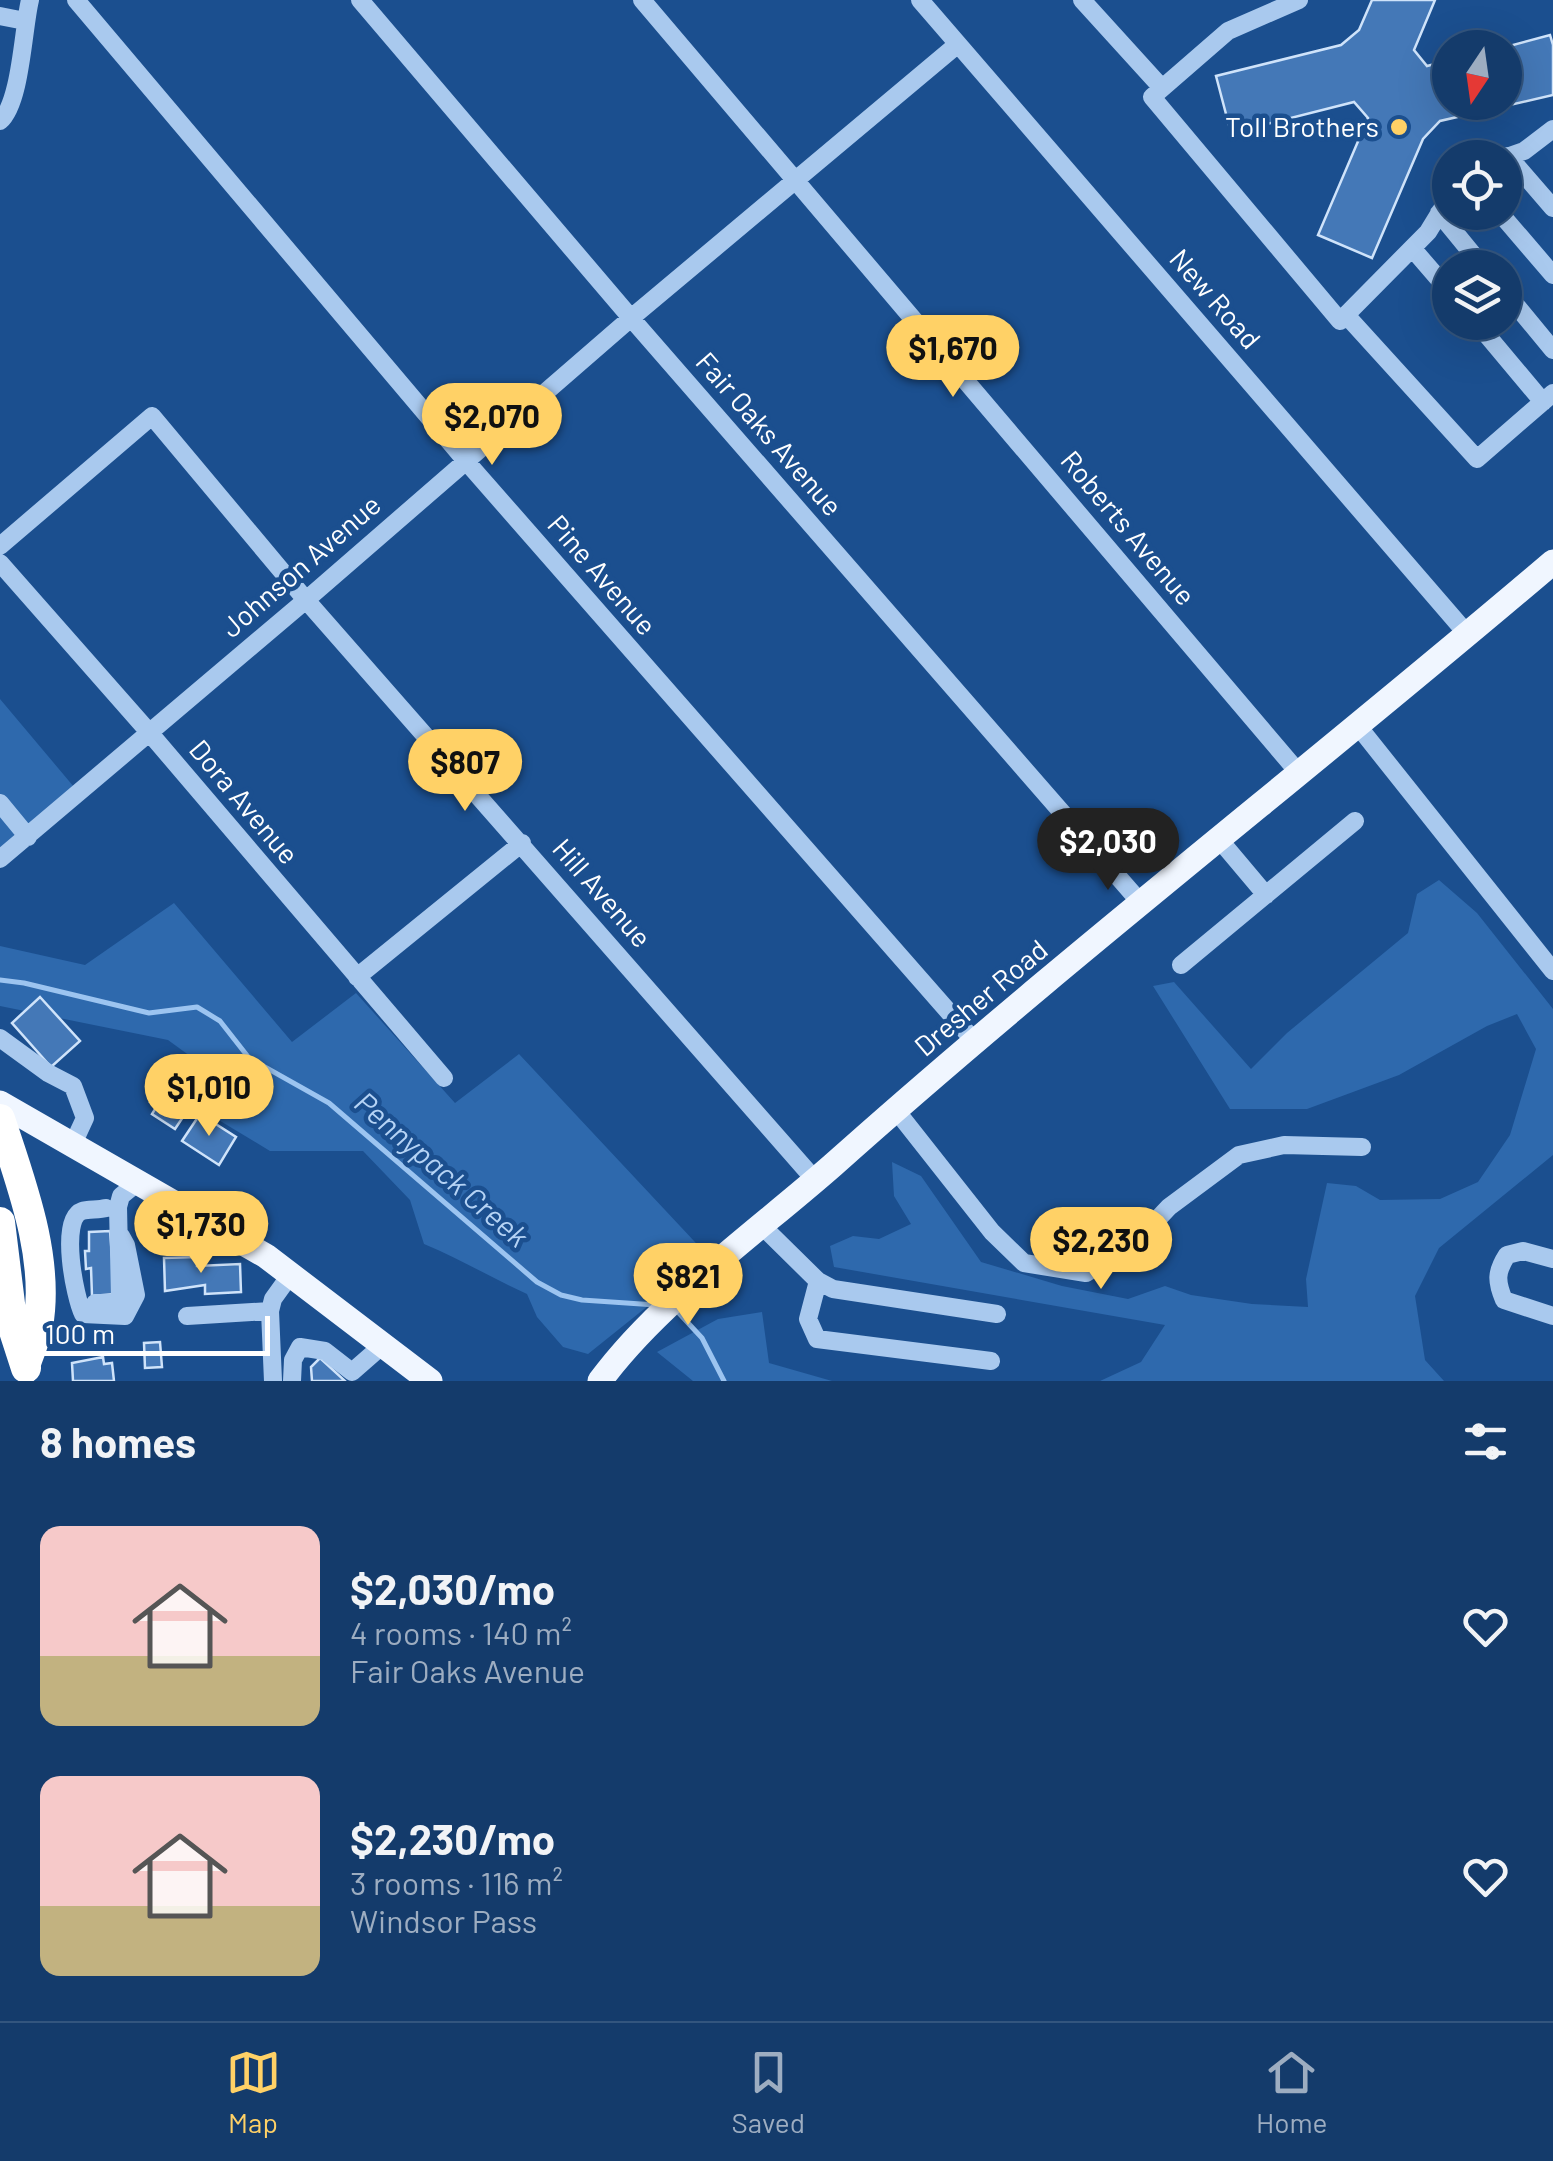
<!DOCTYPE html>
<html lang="en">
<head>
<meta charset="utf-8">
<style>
  :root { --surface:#143b6b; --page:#214673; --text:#f1f3f6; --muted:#9dadc1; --line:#33557e; --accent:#ffd166 }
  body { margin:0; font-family:Barlow,sans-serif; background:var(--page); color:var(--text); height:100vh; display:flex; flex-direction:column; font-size:38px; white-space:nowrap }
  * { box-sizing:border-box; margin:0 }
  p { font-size:32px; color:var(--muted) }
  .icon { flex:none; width:55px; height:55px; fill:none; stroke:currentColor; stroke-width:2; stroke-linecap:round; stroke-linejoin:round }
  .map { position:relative; height:1381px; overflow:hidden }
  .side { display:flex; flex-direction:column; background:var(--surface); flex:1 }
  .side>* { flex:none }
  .needle { width:65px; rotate:193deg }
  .fabs { position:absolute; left:1432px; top:30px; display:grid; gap:20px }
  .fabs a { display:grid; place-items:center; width:90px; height:90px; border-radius:50%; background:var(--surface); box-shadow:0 10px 40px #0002,0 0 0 2px var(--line); font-size:50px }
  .scale { position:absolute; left:30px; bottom:25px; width:240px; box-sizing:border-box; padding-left:10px; border:5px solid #fff; border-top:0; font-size:28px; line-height:35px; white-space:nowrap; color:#fff; -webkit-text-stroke:8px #1b4f8f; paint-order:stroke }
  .price { position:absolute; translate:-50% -85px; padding:0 22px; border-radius:35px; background:var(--accent); color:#111; font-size:32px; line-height:65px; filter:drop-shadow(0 2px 5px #0008) }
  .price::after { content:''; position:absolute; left:50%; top:60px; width:30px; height:22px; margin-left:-15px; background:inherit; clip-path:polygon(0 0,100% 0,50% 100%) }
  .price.active { background:#222; color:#fff }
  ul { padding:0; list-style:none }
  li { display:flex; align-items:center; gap:30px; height:250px; padding:0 40px }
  li span { display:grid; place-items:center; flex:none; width:280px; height:200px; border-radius:20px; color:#555 }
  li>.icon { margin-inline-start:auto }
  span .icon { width:120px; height:120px; fill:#fffc; stroke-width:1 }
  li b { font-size:42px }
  h2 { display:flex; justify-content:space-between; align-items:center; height:120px; padding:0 40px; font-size:42px }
  .menu { display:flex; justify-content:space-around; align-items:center; height:140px; border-top:2px solid var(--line); background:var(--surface); font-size:28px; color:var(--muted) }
  .menu a { display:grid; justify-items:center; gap:5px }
  .menu .active { color:var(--accent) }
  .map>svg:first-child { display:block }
</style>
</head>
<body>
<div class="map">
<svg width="1553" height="1381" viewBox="0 0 1553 1381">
  <rect width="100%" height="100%" fill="#1b4f8f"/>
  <!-- green -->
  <path fill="#2e69ad" d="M0,699L74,787L0,849Z
    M1439,880L1477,913L1553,1009V1155L1439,1248L1415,1296L1425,1360L1444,1381H1100L1141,1362L1165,1325L834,1267L830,1246L853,1236L879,1239L911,1224L894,1196L892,1162L921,1176L981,1262L1062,1286L1128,1299L1165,1286L1191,1295L1252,1304L1308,1307L1306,1279L1327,1183L1356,1186L1380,1200L1440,1199L1478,1182L1510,1135L1536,1049L1517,1014L1487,1026L1399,1075L1307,1109H1230L1153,986L1174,982L1251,1069L1287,1033L1408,933L1417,894Z
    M174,903L292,1042L356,993L455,1103L519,1054L709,1257L588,1354L563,1347L537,1317L527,1294C492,1278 460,1259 424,1244L410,1200L363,1151H270L192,1104L201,1064L168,1040L0,1006V946L85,965Z
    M762,1312L769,1363L832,1381H693L657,1352L718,1319Z"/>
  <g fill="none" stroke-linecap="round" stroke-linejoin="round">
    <!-- stream -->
    <path stroke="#9cc4f0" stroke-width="5" d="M0,980L24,983L149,1013L197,1007L220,1021L249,1058L329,1103L537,1282L561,1295L582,1300L656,1305
      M676,1310L702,1338L724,1381"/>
  </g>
  <!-- building -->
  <path fill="#4478b7" stroke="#cfe3fa" stroke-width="2.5" d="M1372,0H1435L1414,50L1427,66L1450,60V102H1505V48H1502L1550,35L1553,45V95L1440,121L1423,139L1372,258L1318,235L1368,118L1354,102L1231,133L1216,76L1341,45L1359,30Z
    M40,997L80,1041L51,1067L12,1023Z
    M173,1067L203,1087L175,1129L152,1114L157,1106L150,1102Z
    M200,1114L236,1137L219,1165L182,1141Z
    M110,1231L115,1294L92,1296L91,1268L86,1269L85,1251H89V1232Z
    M197,1257V1266L240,1264L241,1292L205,1294V1285L165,1291L164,1258Z
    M160,1342L162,1367L145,1368L144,1343Z
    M103,1357L104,1364L112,1363L114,1381H73L72,1363Z
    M320,1358L345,1381H312L311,1367Z"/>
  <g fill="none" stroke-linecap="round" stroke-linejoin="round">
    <!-- minor -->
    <path stroke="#a9c9ee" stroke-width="18" d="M76,0L465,460L976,1043
      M360,0L631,318L1140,902
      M642,0L1298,772
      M920,0L1468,635
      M1082,0L1162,88
      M1299,0L1228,31L1152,97L1340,321L1428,232L1450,196
      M0,16L25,21
      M0,121C21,103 23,28 30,0
      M1508,156L1553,208
      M1504,158L1524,151L1553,129
      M1499,212L1553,275
      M1439,213L1484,268
      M1412,248L1450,292
      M1505,292L1553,350
      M1346,315L1477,459L1553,393
      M1476,322L1543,402
      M0,546L152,416L306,600L815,1180
      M0,563L148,731L444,1078
      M1358,726L1553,971
      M0,803L28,837
      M1218,838L1266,895
      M0,859L306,600L631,318L958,44
      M1181,965L1355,821
      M357,977L522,843
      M0,1038L48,1073L73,1086L85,1118L73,1144
      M895,1109L992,1232L1024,1263L1086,1273L1136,1242L1169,1207L1239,1155L1284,1145L1362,1147
      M106,1208C99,1210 88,1209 82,1211C59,1219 75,1298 83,1314L125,1316L136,1295L126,1245L121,1236
      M762,1226L818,1281L833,1289L997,1314
      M1553,1259L1523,1251L1507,1255C1496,1272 1496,1281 1504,1300L1553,1316
      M818,1281L808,1319L817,1339L991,1361
      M95,1303H116L120,1296L118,1207L121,1196L138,1182
      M187,1316L270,1311
      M273,1381L270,1311L273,1299L291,1274
      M292,1381L293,1360L300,1347L325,1351L352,1372L384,1344"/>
    <!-- major -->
    <path stroke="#f0f6ff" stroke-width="25" d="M0,1103L266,1256L430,1381
      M600,1381C658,1302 758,1231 833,1165C1067,956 1315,765 1553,562"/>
    <!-- highway -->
    <path stroke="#fff" stroke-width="30" d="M0,1119C21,1183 50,1258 38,1326C36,1338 30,1351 26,1363
      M0,1222L13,1328L26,1368"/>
  </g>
  <!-- markers -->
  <circle fill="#ffd166" stroke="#1b4f8f" stroke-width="4" cx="1399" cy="127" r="10"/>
  <g text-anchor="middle" stroke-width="9" stroke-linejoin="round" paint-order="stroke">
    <!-- poi labels -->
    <g font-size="28" fill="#fff" stroke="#1b4f8f" text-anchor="end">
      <text x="1379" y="137">Toll Brothers</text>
    </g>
    <!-- street labels -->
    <g font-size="28" fill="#fff" stroke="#1b4f8f">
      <text transform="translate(1215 299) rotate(49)" y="10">New Road</text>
      <text transform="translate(769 434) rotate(49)" y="10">Fair Oaks Avenue</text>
      <text transform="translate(1128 528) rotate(50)" y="10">Roberts Avenue</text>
      <text transform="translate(301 566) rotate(-41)" y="10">Johnson Avenue</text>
      <text transform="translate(602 575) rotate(49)" y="10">Pine Avenue</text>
      <text transform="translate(244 802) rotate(50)" y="10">Dora Avenue</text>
      <text transform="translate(602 893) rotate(49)" y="10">Hill Avenue</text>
      <text transform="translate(981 998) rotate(-40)" y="10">Dresher Road</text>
    </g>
    <!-- water labels -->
    <g font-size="30" font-style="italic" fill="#b5d3f5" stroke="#1b4f8f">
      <text transform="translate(441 1170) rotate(41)" y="10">Pennypack Creek</text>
    </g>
  </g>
</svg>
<div class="fabs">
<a><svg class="needle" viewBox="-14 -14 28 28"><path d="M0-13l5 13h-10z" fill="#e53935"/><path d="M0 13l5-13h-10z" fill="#9dadc1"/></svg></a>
<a><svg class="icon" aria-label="locate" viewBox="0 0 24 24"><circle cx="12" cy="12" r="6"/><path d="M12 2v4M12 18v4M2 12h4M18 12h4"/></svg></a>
<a><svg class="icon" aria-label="layers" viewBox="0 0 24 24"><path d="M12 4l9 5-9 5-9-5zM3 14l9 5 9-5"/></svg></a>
</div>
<div class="scale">100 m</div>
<b class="price" style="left:953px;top:400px">$1,670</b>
<b class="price" style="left:492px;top:468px">$2,070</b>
<b class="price" style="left:465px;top:814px">$807</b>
<b class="price active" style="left:1108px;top:893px">$2,030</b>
<b class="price" style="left:209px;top:1139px">$1,010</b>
<b class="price" style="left:201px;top:1276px">$1,730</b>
<b class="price" style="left:1101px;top:1292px">$2,230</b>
<b class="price" style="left:688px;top:1328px">$821</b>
</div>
<section class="side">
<h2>8 homes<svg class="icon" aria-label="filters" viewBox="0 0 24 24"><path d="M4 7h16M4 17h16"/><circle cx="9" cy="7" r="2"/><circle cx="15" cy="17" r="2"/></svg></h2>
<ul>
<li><span style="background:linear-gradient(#f6c9c9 65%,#c2b280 0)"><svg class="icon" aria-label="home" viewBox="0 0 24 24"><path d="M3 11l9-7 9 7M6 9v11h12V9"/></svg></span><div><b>$2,030/mo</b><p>4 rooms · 140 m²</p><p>Fair Oaks Avenue</p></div><svg class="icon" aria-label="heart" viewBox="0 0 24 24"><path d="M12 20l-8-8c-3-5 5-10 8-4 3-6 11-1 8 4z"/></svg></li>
<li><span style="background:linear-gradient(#f6c9c9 65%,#c2b280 0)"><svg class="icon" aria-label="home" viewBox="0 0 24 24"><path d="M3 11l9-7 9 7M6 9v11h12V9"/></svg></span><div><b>$2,230/mo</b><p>3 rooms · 116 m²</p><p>Windsor Pass</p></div><svg class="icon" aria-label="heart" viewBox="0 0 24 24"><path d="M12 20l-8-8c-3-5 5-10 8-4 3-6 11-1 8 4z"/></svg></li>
</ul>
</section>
<nav class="menu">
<a class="active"><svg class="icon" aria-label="map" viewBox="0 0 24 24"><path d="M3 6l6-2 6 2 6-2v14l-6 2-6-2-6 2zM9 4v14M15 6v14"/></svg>Map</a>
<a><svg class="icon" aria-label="saved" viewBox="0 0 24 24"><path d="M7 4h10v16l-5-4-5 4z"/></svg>Saved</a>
<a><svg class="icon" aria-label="home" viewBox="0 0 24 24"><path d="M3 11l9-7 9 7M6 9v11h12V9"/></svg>Home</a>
</nav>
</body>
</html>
